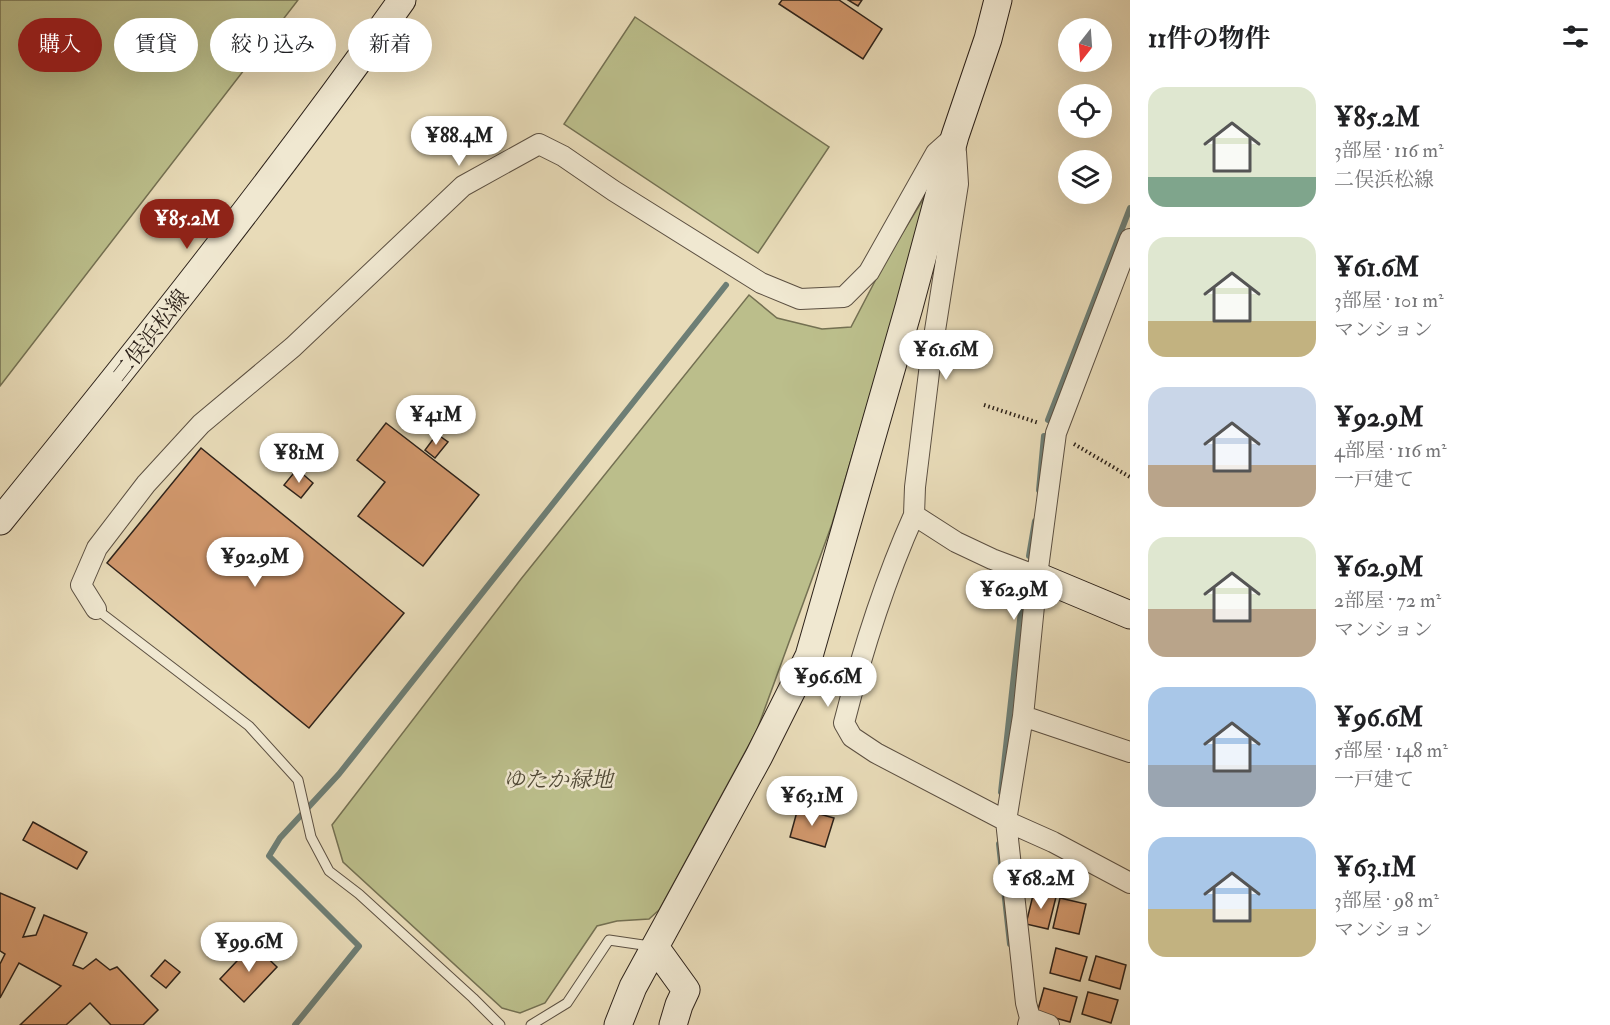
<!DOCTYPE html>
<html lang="ja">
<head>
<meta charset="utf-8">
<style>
  :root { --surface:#fff; --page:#f2f2f2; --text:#202124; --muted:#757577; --accent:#8f2418 }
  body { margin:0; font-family:"IM FELL Double Pica","Noto Serif JP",serif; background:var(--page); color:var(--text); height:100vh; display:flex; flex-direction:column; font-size:22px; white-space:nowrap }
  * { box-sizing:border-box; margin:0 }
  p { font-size:20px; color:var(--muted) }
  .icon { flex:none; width:33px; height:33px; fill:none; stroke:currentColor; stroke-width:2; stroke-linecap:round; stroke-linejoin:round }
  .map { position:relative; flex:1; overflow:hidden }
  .side { display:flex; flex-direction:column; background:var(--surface); width:480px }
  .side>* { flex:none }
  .hud { position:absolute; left:18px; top:18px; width:570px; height:54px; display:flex; gap:12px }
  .needle { width:39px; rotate:197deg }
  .buttons { position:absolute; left:1058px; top:18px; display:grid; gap:12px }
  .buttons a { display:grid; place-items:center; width:54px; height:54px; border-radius:50%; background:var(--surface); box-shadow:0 6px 24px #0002; font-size:30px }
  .price { position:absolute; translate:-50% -51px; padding:0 14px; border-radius:21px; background:#fff; color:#222; font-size:20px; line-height:39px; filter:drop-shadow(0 2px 3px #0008) }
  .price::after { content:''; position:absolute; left:50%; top:36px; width:18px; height:14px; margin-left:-9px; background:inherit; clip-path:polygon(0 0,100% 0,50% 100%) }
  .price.current { background:var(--accent); color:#fff }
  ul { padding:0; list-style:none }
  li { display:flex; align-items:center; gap:18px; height:150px; padding:0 18px }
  li span { display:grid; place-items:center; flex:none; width:168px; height:120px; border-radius:18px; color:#555 }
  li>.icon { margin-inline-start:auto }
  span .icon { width:72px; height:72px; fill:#fffc; stroke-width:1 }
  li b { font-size:26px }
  h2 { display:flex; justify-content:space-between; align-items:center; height:72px; padding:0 18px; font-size:26px }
  .chip { padding:0 21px; border-radius:27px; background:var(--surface); box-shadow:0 6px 24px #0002; font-size:21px; line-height:54px }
  .chip.current { background:var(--accent); color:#fff }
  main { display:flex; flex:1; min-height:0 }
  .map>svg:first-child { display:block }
</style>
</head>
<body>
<main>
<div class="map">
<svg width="1130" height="1025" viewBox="0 0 1130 1025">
  <rect width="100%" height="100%" fill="#e8dbb8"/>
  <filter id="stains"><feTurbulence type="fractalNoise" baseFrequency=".00333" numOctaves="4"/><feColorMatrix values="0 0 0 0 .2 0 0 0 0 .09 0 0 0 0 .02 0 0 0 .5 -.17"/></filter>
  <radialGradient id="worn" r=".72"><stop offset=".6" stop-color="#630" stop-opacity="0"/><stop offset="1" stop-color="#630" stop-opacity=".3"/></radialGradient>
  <!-- green -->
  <path fill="#bbbe8b" stroke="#747052" stroke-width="1.5" d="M0,0H298L0,386Z
    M635,17L829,147L758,253L564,124Z
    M933,183L832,524L757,730L659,910L649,919L617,921L597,926L545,1003L520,1013L502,1008L343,862L332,825L521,579L749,295L777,318L822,329L851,327L886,260Z"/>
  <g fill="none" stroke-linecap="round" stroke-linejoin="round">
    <!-- stream -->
    <path stroke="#6d7e75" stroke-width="6" d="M1048,420L1130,208
      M1039,490L1044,436
      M1029,556L1035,521
      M1001,792L1024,584
      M999,844L1010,944
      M295,1025L359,946L269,856L280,838L339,774L726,285"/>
  </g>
  <!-- building -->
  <path fill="#d3996e" stroke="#2d221a" stroke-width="1.5" d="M782,0H839L882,29L863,59L779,4Z
    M848,0H862L858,6Z
    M386,423L479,495L423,566L358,516L385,482L357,460Z
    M437,434L448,442L435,458L425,450Z
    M201,448L404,613L309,728L107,563Z
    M297,469L313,483L301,498L284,485Z
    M798,808L834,818L825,847L790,837Z
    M33,822L87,852L77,869L23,840Z
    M1034,891L1056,897L1048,929L1026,924Z
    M0,893L35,908L23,937L36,935L44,915L87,933L73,965L83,969L96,959L110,970L117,967L158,1010L143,1025H111L90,1003L66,1025H20L61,986L19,963L0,998V964L5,954L0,951Z
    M1060,898L1086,904L1079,934L1053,928Z
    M253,944L277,967L244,1002L220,979Z
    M1056,948L1087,957L1080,981L1050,973Z
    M1096,956L1126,965L1120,989L1089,980Z
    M165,960L180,972L166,988L151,976Z
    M1044,988L1077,997L1070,1022L1037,1013Z
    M1088,992L1118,1000L1111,1023L1082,1014Z"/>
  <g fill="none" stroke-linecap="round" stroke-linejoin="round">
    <defs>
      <path id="lane" d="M96,609L249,726L298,780L311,837L329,871L359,894L473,998L500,1025
        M531,1025L567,1003L609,940L650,946"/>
      <path id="street" d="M956,152L958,184L931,356L915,487L914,515L956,542L992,559L1037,576
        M914,515C884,582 862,652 844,723L852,737L876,753L1006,821L1053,842L1130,883
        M96,609L81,585L97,548L146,484L201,424L293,347L463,186L539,144L563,156L614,191L761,283L800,299L844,297L869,272L936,153L955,136
        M1023,716L1130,752
        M1030,1018L1049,1025
        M1028,1025L1030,1018L1026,1003L1006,821L1023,716L1037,576L1056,433L1130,239"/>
      <path id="secondary" d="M0,521C138,351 275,179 402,0
        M1037,576L1130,615
        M655,947L686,990L679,1005L673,1025
        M618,1025L633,987L759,756L809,656L909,307L955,136L988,39L998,0"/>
    </defs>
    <!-- lane casing -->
    <use href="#lane" stroke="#5c5042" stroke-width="11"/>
    <!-- street casing -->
    <use href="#street" stroke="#5c5042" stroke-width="22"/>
    <!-- secondary casing -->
    <use href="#secondary" stroke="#2d221a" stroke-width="29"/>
    <!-- path -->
    <path stroke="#2d221a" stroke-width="4" stroke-dasharray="1.5 3" stroke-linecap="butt" d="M984,405L1039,423
      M1074,444L1130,477
      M822,680L831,697"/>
    <!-- lane -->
    <use href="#lane" stroke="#f0e8d1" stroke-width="9"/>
    <!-- street -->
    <use href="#street" stroke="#f0e8d1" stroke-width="20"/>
    <!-- secondary -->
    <use href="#secondary" stroke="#f0e8d1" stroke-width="27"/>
  </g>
  <g text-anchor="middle" stroke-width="5" stroke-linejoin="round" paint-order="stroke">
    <!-- street labels -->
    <g font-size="22" fill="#2d221a" stroke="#f0e8d1">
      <text transform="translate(150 335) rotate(-52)" y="8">二俣浜松線</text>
    </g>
    <!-- park labels -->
    <g font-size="22" font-style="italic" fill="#504936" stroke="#f0e8d1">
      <text x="558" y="787">ゆたか緑地</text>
    </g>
  </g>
  <rect width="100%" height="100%" filter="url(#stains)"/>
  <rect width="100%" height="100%" fill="url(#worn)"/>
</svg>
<div class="buttons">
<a><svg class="needle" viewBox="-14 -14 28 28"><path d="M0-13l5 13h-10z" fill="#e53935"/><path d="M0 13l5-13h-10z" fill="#757577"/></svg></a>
<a><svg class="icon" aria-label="locate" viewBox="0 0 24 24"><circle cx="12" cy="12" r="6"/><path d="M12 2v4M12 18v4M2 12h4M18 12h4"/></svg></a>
<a><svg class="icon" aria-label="layers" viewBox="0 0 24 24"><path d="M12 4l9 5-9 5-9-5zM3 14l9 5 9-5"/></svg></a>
</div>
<b class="price" style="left:459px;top:167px">¥88.4M</b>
<b class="price current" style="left:187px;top:250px">¥85.2M</b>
<b class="price" style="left:946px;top:381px">¥61.6M</b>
<b class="price" style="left:436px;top:446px">¥41M</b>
<b class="price" style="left:299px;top:484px">¥81M</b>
<b class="price" style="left:255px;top:588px">¥92.9M</b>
<b class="price" style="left:1014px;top:621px">¥62.9M</b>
<b class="price" style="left:828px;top:708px">¥96.6M</b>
<b class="price" style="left:812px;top:827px">¥63.1M</b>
<b class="price" style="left:1041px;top:910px">¥68.2M</b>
<b class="price" style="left:249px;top:973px">¥99.6M</b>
<div class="hud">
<a class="chip current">購入</a>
<a class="chip">賃貸</a>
<a class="chip">絞り込み</a>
<a class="chip">新着</a>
</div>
</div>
<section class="side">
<h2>11件の物件<svg class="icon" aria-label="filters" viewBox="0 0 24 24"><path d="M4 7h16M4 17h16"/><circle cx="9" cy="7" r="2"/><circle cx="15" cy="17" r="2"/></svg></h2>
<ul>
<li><span style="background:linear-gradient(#dfe7d0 75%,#7fa58c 0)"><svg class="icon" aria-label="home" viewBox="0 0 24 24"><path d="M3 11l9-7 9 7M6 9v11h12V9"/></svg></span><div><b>¥85.2M</b><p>3部屋 · 116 m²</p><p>二俣浜松線</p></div></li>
<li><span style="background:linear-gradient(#dfe7d0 70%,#c2b280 0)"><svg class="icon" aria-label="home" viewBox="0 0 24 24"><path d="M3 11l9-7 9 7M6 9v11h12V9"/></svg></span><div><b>¥61.6M</b><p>3部屋 · 101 m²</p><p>マンション</p></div></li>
<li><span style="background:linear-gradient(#c9d6e8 65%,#b9a48a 0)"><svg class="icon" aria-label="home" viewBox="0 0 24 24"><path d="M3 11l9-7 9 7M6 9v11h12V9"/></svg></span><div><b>¥92.9M</b><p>4部屋 · 116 m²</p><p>一戸建て</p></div></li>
<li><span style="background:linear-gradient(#dfe7d0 60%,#b9a48a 0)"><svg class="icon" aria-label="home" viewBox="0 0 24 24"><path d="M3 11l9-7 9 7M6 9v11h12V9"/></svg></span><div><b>¥62.9M</b><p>2部屋 · 72 m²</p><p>マンション</p></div></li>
<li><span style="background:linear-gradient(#a9c7e8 65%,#9aa5b1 0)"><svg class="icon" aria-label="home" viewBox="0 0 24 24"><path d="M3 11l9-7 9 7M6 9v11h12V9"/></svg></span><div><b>¥96.6M</b><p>5部屋 · 148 m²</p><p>一戸建て</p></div></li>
<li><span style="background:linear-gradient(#a9c7e8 60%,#c2b280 0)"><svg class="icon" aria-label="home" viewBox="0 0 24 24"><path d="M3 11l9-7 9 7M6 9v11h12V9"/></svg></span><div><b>¥63.1M</b><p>3部屋 · 98 m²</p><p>マンション</p></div></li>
</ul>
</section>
</main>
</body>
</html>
